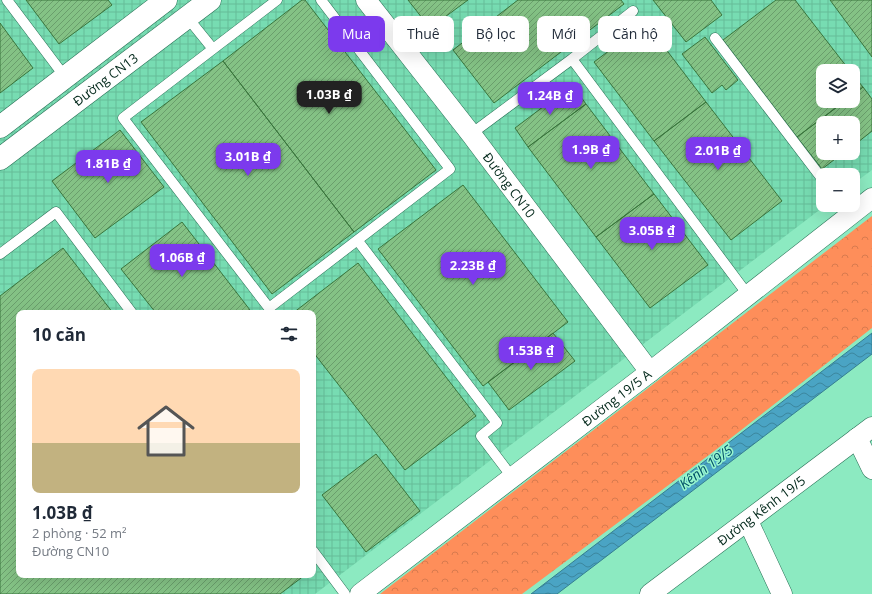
<!DOCTYPE html>
<html lang="vi">
<head>
<meta charset="utf-8">
<style>
  :root { --surface:#fff; --page:#f2f2f3; --text:#1f2937; --muted:#747a83; --line:#e0e1e3; --accent:#7c3aed }
  body { margin:0; font-family:"Open Sans",sans-serif; background:var(--page); color:var(--text); height:100vh; display:flex; flex-direction:column; font-size:15px; white-space:nowrap }
  * { box-sizing:border-box; margin:0 }
  p { font-size:13px; color:var(--muted) }
  .icon { flex:none; width:22px; height:22px; fill:none; stroke:currentColor; stroke-width:2; stroke-linecap:round; stroke-linejoin:round }
  .map { position:relative; flex:1; overflow:hidden }
  .panel { position:absolute; left:16px; top:310px; width:300px; height:268px; display:flex; flex-direction:column; background:var(--surface); border-radius:8px; box-shadow:0 4px 16px #0002 }
  .panel>* { flex:none }
  .hud { position:absolute; left:328px; top:16px; width:380px; height:36px; display:flex; gap:8px }
  .buttons { position:absolute; left:816px; top:64px; display:grid; gap:8px }
  .buttons a { display:grid; place-items:center; width:44px; height:44px; border-radius:8px; background:var(--surface); box-shadow:0 4px 16px #0002; font-size:20px }
  .price { position:absolute; translate:-50% -34px; padding:0 9px; border-radius:8px; background:var(--accent); color:#fff; font-size:13px; line-height:26px; filter:drop-shadow(0 1px 2px #0008) }
  .price::after { content:''; position:absolute; left:50%; top:24px; width:12px; height:9px; margin-left:-6px; background:inherit; clip-path:polygon(0 0,100% 0,50% 100%) }
  .price.current { background:#222; color:#fff }
  ul { padding:0; list-style:none }
  li { display:grid; align-content:center; gap:8px; height:212px; padding:0 16px }
  li+li { border-top:1px solid var(--line) }
  li span { display:grid; place-items:center; height:124px; border-radius:8px; color:#555 }
  li>.icon { margin-inline-start:auto }
  span .icon { width:72px; height:72px; fill:#fffc; stroke-width:1 }
  li b { font-size:17px }
  h2 { display:flex; justify-content:space-between; align-items:center; height:48px; padding:0 16px; font-size:17px }
  .pill { padding:0 14px; border-radius:8px; background:var(--surface); box-shadow:0 4px 16px #0002; font-size:14px; line-height:36px }
  .pill.current { background:var(--accent); color:#fff }
  .map>svg:first-child { display:block }
</style>
</head>
<body>
<div class="map">
<svg width="872" height="594" viewBox="0 0 872 594">
  <defs>
    <pattern id="industrial-grid" width="8" height="8" patternUnits="userSpaceOnUse"><rect width="8" height="8" fill="#77dcb2"/><path d="M0 4h8M4 0v8" fill="none" stroke="#65bd98"/></pattern>
    <pattern id="forest-crowns" width="20" height="18" patternUnits="userSpaceOnUse"><rect width="20" height="18" fill="#fe8e5a"/><path d="M2 6a3 3 0 1 1 6 0M12 15a3 3 0 1 1 6 0" fill="none" stroke="#d87a4e"/></pattern>
    <pattern id="water-waves" width="16" height="10" patternUnits="userSpaceOnUse"><rect width="16" height="10" fill="#4aa4c4"/><path d="M0 5q4-4 8 0t8 0" fill="none" stroke="#3b869e"/></pattern>
    <pattern id="building-hatch" width="6" height="6" patternUnits="userSpaceOnUse"><rect width="6" height="6" fill="#84c285"/><path d="M-1 1l2-2M0 6l6-6M5 7l2-2" fill="none" stroke="#6a9e6c"/></pattern>
  </defs>
  <rect width="100%" height="100%" fill="#8ceac1"/>
  <!-- industrial -->
  <path fill="url(#industrial-grid)" fill-rule="evenodd" d="M0,0H872V170L853,184V175H823V205H826L315,594H0ZM823,71H853V101H823ZM823,123H853V153H823ZM19,313H313V575H19Z"/>
  <!-- forest -->
  <path fill="url(#forest-crowns)" d="M872,216V328L713,452L522,594H380Z"/>
  <!-- water -->
  <path fill="url(#water-waves)" stroke="#347e91" d="M872,333V354L557,594H531Z"/>
  <!-- building -->
  <path fill="url(#building-hatch)" stroke="#39753c" d="M26,0H108L112,5L59,44Z
    M302,0H305L436,170L354,232L223,61Z
    M408,0H468L430,28Z
    M518,0H621L624,4L494,103L453,50Z
    M653,0H711L722,15L686,42Z
    M776,0H795L850,71H823V101H845L797,137L723,40Z
    M830,0H872V57Z
    M0,23L33,68L0,93Z
    M646,23L706,102L654,141L594,62Z
    M705,37L738,80L726,90L722,85L712,93L682,54Z
    M223,61L354,232L272,294L141,122Z
    M853,75L863,87L853,95Z
    M572,85L586,104L528,147L515,128Z
    M863,87L872,99V131L853,146V123H823V153H843L822,169L797,137L845,101H853V95Z
    M706,102L782,201L731,240L654,141Z
    M586,104L654,194L596,237L528,147Z
    M120,130L164,187L95,238L52,181Z
    M463,185L568,322L483,386L378,249Z
    M654,194L708,265L650,308L596,237Z
    M182,222L250,310L247,313H156L121,269Z
    M63,248L113,313H19V575H305L280,594H0V296Z
    M358,263L476,416L405,470L313,352V313H293Z
    M553,333L575,361L509,410L488,382Z
    M376,454L420,511L366,552L322,495Z"/>
  <g fill="none" stroke-linecap="round" stroke-linejoin="round">
    <defs>
      <path id="service" d="M7,0L65,77
        M187,17L213,49L123,118L269,308L450,169L321,0
        M715,38L823,180
        M213,49L277,0
        M572,59L633,11
        M471,134L572,59L748,295
        M842,205L849,216
        M358,241L497,423L481,436L512,477
        M0,254L56,212L132,313
        M313,551L345,594"/>
      <g id="minor">
        <path id="s1" d="M366,0L471,134L650,372"/>
        <path d="M857,438L872,469"/>
        <path d="M748,521L782,594"/>
        <path id="s2" d="M360,594L650,372L872,198"/>
        <path id="s3" d="M650,594L872,427"/>
      </g>
      <g id="tertiary">
        <path d="M0,127L166,0"/>
        <path id="s4" d="M0,159L210,0"/>
      </g>
    </defs>
    <!-- service casing -->
    <use href="#service" stroke="#277055" stroke-width="11"/>
    <!-- minor casing -->
    <use href="#minor" stroke="#277055" stroke-width="21"/>
    <!-- tertiary casing -->
    <use href="#tertiary" stroke="#277055" stroke-width="23"/>
    <!-- service -->
    <use href="#service" stroke="#fff" stroke-width="10"/>
    <!-- minor -->
    <use href="#minor" stroke="#fff" stroke-width="20"/>
    <!-- tertiary -->
    <use href="#tertiary" stroke="#fff" stroke-width="22"/>
  </g>
  <g text-anchor="middle" stroke-width="3" stroke-linejoin="round" paint-order="stroke">
    <!-- street labels -->
    <g font-size="13" fill="#002719" stroke="#99f7ce">
      <text dy="5" stroke="none"><textPath href="#s4" startOffset="132">Đường CN13</textPath></text>
      <text dy="5" stroke="none"><textPath href="#s1" startOffset="234">Đường CN10</textPath></text>
      <text dy="5" stroke="none"><textPath href="#s2" startOffset="323">Đường 19/5 A</textPath></text>
      <text dy="5" stroke="none"><textPath href="#s3" startOffset="139">Đường Kênh 19/5</textPath></text>
    </g>
    <!-- water labels -->
    <g font-size="14" font-style="italic" fill="#005168" stroke="#99f7ce">
      <text transform="translate(706 467) rotate(-37)" y="5">Kênh 19/5</text>
    </g>
  </g>
</svg>
<div class="buttons">
<a><svg class="icon" aria-label="layers" viewBox="0 0 24 24"><path d="M12 4l9 5-9 5-9-5zM3 14l9 5 9-5"/></svg></a>
<a>+</a>
<a>−</a>
</div>
<b class="price current" style="left:329px;top:115px">1.03B ₫</b>
<b class="price" style="left:550px;top:116px">1.24B ₫</b>
<b class="price" style="left:591px;top:170px">1.9B ₫</b>
<b class="price" style="left:718px;top:171px">2.01B ₫</b>
<b class="price" style="left:248px;top:177px">3.01B ₫</b>
<b class="price" style="left:108px;top:184px">1.81B ₫</b>
<b class="price" style="left:652px;top:251px">3.05B ₫</b>
<b class="price" style="left:182px;top:278px">1.06B ₫</b>
<b class="price" style="left:473px;top:286px">2.23B ₫</b>
<b class="price" style="left:531px;top:371px">1.53B ₫</b>
<div class="hud">
<a class="pill current">Mua</a>
<a class="pill">Thuê</a>
<a class="pill">Bộ lọc</a>
<a class="pill">Mới</a>
<a class="pill">Căn hộ</a>
</div>
<section class="panel">
<h2>10 căn<svg class="icon" aria-label="filters" viewBox="0 0 24 24"><path d="M4 7h16M4 17h16"/><circle cx="9" cy="7" r="2"/><circle cx="15" cy="17" r="2"/></svg></h2>
<ul>
<li><span style="background:linear-gradient(#ffd9b3 60%,#c2b280 0)"><svg class="icon" aria-label="home" viewBox="0 0 24 24"><path d="M3 11l9-7 9 7M6 9v11h12V9"/></svg></span><div><b>1.03B ₫</b><p>2 phòng · 52 m²</p><p>Đường CN10</p></div></li>
</ul>
</section>
</div>
</body>
</html>
